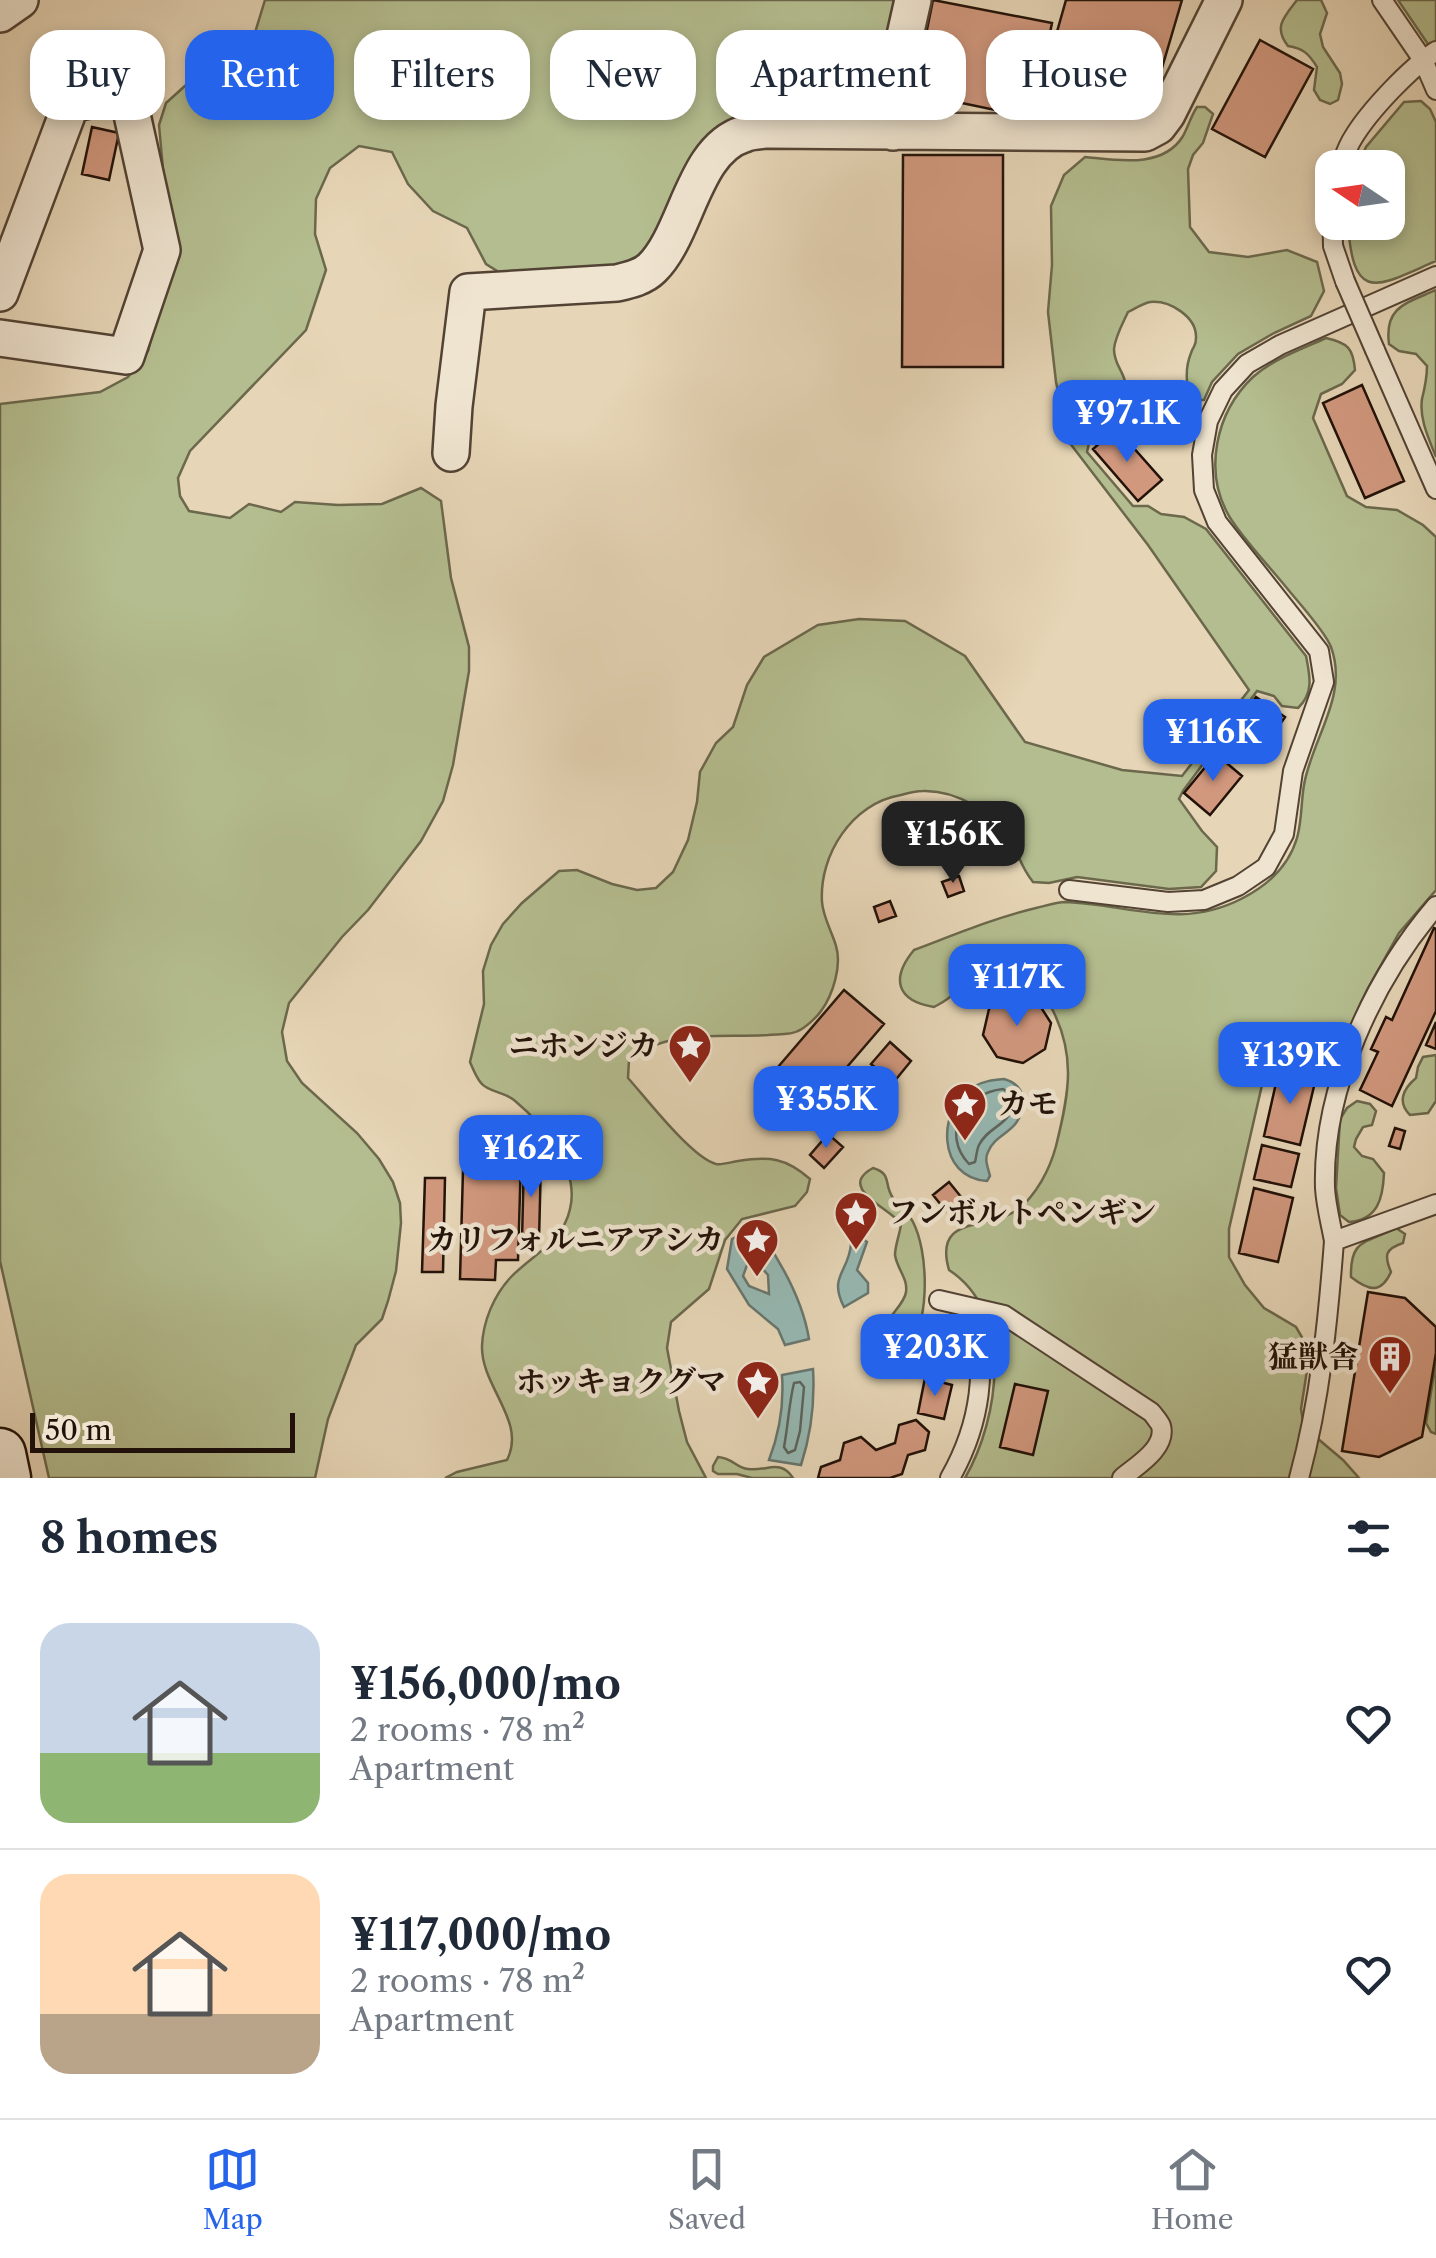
<!DOCTYPE html>
<html lang="en">
<head>
<meta charset="utf-8">
<style>
  :root { --surface:#fff; --page:#f6f6f7; --text:#1f2937; --muted:#747a83; --line:#e0e1e3; --accent:#2563eb }
  body { margin:0; font-family:"Libre Caslon Text","Noto Serif JP",serif; background:var(--page); color:var(--text); height:100vh; display:flex; flex-direction:column; font-size:38px; white-space:nowrap }
  * { box-sizing:border-box; margin:0 }
  p { font-size:32px; color:var(--muted) }
  .icon { flex:none; width:55px; height:55px; fill:none; stroke:currentColor; stroke-width:2; stroke-linecap:round; stroke-linejoin:round }
  .map { position:relative; height:1478px; overflow:hidden }
  .panel { display:flex; flex-direction:column; background:var(--surface); flex:1 }
  .panel>* { flex:none }
  .guide { position:absolute; left:30px; top:30px; width:1378px; height:90px; display:flex; gap:20px }
  .needle { width:65px; rotate:283deg }
  .controls { position:absolute; left:1315px; top:150px; display:grid; gap:20px }
  .controls a { display:grid; place-items:center; width:90px; height:90px; border-radius:20px; background:var(--surface); box-shadow:0 5px 15px #0003; font-size:50px }
  .scale { position:absolute; left:30px; bottom:25px; width:265px; box-sizing:border-box; padding-left:10px; border:5px solid #221209; border-top:0; font-size:28px; line-height:35px; white-space:nowrap; color:#221209; -webkit-text-stroke:8px #efe4d0; paint-order:stroke }
  .price { position:absolute; translate:-50% -85px; padding:0 22px; border-radius:20px; background:var(--accent); color:#fff; font-size:32px; line-height:65px; filter:drop-shadow(0 2px 5px #0008) }
  .price::after { content:''; position:absolute; left:50%; top:60px; width:30px; height:22px; margin-left:-15px; background:inherit; clip-path:polygon(0 0,100% 0,50% 100%) }
  .price.current { background:#222; color:#fff }
  ul { padding:0; list-style:none }
  li { display:flex; align-items:center; gap:30px; height:250px; padding:0 40px }
  li+li { border-top:2px solid var(--line) }
  li span { display:grid; place-items:center; flex:none; width:280px; height:200px; border-radius:30px; color:#555 }
  li>.icon { margin-inline-start:auto }
  span .icon { width:120px; height:120px; fill:#fffc; stroke-width:1 }
  li b { font-size:42px }
  h2 { display:flex; justify-content:space-between; align-items:center; height:120px; padding:0 40px; font-size:42px }
  .pill { padding:0 35px; border-radius:30px; background:var(--surface); box-shadow:0 5px 15px #0003; font-size:35px; line-height:90px }
  .pill.current { background:var(--accent); color:#fff }
  .dock { display:flex; justify-content:space-around; align-items:center; height:140px; border-top:2px solid var(--line); background:var(--surface); font-size:28px; color:var(--muted) }
  .dock a { display:grid; justify-items:center; gap:5px }
  .dock .current { color:var(--accent) }
  .map>svg:first-child { display:block }
</style>
</head>
<body>
<div class="map">
<svg width="1436" height="1478" viewBox="0 0 1436 1478">
  <rect width="100%" height="100%" fill="#e6d5b6"/>
  <filter id="stains"><feTurbulence type="fractalNoise" baseFrequency=".002" numOctaves="4"/><feColorMatrix values="0 0 0 0 .2 0 0 0 0 .09 0 0 0 0 .02 0 0 0 .5 -.17"/></filter>
  <radialGradient id="worn" r=".72"><stop offset=".6" stop-color="#630" stop-opacity="0"/><stop offset="1" stop-color="#630" stop-opacity=".3"/></radialGradient>
  <!-- green -->
  <path fill="#b4bd8f" stroke="#6b684c" stroke-width="2.5" d="M265,0H897L875,106L869,116L753,122L671,228L625,268L510,279L486,264L467,228L433,211L408,184L392,152L359,146L330,168L316,199L315,234L326,270L306,330L190,451L178,478L180,496L189,511L230,518L249,504L281,512L295,502L338,505L382,504L421,488L441,501L451,578L469,647V671L453,765L443,801L421,841L368,910L342,937L289,1003L282,1032L287,1061L302,1083L357,1133L379,1159L393,1182L400,1203L401,1223L396,1271L388,1301L382,1319L356,1345L328,1419L315,1478H49L0,1261V404L100,392L128,377L148,351L171,258L159,125L166,103L186,85L219,78L250,49Z
    M1297,0H1321L1327,13L1320,34L1323,47L1340,73L1342,84L1338,100L1330,104L1320,100L1314,90L1317,67C1309,54 1303,48 1288,46C1273,27 1284,17 1297,0Z
    M1398,0H1436V57L1434,53Z
    M1421,101L1430,109L1436,122V261C1378,286 1353,306 1348,223L1388,222V168L1357,167L1366,147L1404,102Z
    M1197,107H1205L1213,114L1203,143L1193,155L1188,169L1190,227L1209,252L1248,257L1287,250L1317,262L1324,291L1311,316L1274,333L1238,354L1212,382L1204,400H1191C1186,385 1185,368 1191,353C1194,344 1196,347 1196,338C1197,317 1170,300 1150,302C1144,303 1134,309 1128,312C1123,323 1115,337 1114,349C1114,362 1120,367 1124,378C1133,403 1109,423 1091,435L1087,452L1133,506H1148L1161,514L1184,517L1206,529L1306,656C1310,676 1314,693 1298,708L1282,706L1274,696L1257,691L1183,791L1179,799L1202,831L1217,847L1216,871L1201,887L1169,889L1077,877L1049,883L1033,882C1021,867 1020,858 1012,842C995,813 957,790 923,791C916,791 908,793 901,795C852,803 819,855 822,902C823,917 832,932 836,946C842,965 833,995 821,1011C817,1017 805,1028 798,1031C791,1035 777,1034 768,1035C721,1038 668,1028 629,1060L628,1078C646,1098 692,1158 716,1164C723,1165 731,1162 738,1161C770,1156 786,1158 810,1179L807,1192L795,1206L742,1219L725,1240L709,1289L671,1322L667,1348L679,1411L687,1442L706,1478H445L457,1472L507,1460C527,1421 481,1387 482,1346C483,1321 494,1295 511,1277C532,1255 563,1242 570,1209C580,1169 544,1125 514,1100C505,1092 488,1092 481,1083C476,1077 473,1069 470,1062L484,1004L483,971L491,945L503,924L522,903L559,871L577,870L612,884L637,890L656,888L673,872L688,840L697,802L700,772L716,743L733,727L747,685L764,657L818,625L859,619L905,621L965,656L1025,742L1122,770L1182,776L1249,690L1148,545L1069,442L1056,382L1048,312L1052,265L1051,206L1064,175L1085,157C1117,160 1163,169 1183,136C1188,127 1191,116 1197,107Z
    M1436,290V457C1429,439 1419,419 1422,399C1425,387 1427,379 1427,366L1416,354L1399,351L1389,344C1384,306 1407,303 1436,290Z
    M1326,338C1348,343 1353,348 1355,370L1342,384L1321,394L1313,418L1347,496L1366,507L1397,510L1423,525L1436,537V890L1399,933L1367,990L1341,1047L1325,1057H1301L1278,1062L1262,1085L1229,1229V1257L1245,1285L1264,1308L1296,1327L1310,1351L1301,1409L1304,1427L1343,1460L1359,1478H965C999,1419 1015,1313 949,1270C933,1214 987,1231 1017,1210C1036,1196 1050,1169 1056,1146C1069,1094 1077,1054 1050,1005C1041,990 1025,978 1008,976C994,974 976,975 963,983C959,986 957,991 953,994C948,1000 941,1003 934,1007C897,1001 890,979 914,950C954,935 994,918 1036,908C1045,906 1056,902 1065,902C1129,904 1180,931 1243,898C1268,885 1289,865 1297,838C1302,821 1301,802 1304,785C1312,738 1349,696 1331,647C1325,631 1298,602 1286,587C1269,566 1242,538 1229,516C1203,471 1216,412 1253,377C1273,359 1302,349 1326,338Z
    M1436,1055V1101L1428,1113L1410,1115C1397,1102 1403,1089 1416,1078L1418,1067L1423,1057Z
    M1357,1101L1370,1104L1376,1111L1372,1125L1363,1127L1356,1139L1354,1147L1362,1156L1373,1159L1384,1173C1383,1198 1378,1220 1349,1222L1340,1215L1336,1188L1340,1119L1347,1108Z
    M873,1168C893,1174 883,1184 893,1198C899,1207 908,1212 913,1222C928,1251 930,1316 911,1343C903,1345 896,1346 890,1340C874,1323 904,1309 906,1292C908,1278 897,1269 895,1255C895,1245 900,1234 901,1224C890,1208 836,1188 873,1168Z
    M1396,1228L1405,1234L1403,1243C1385,1249 1384,1255 1391,1272C1381,1294 1369,1291 1351,1277C1350,1238 1366,1244 1396,1228Z
    M951,1337C968,1344 977,1356 969,1374C932,1385 921,1348 951,1337Z
    M1436,1362V1434L1431,1432L1426,1423Z
    M718,1457C733,1458 736,1468 748,1469C766,1472 780,1458 793,1478H752L737,1474H718L713,1471V1466Z"/>
  <!-- water -->
  <path fill="#96b8b2" stroke="#68766e" stroke-width="2.5" fill-rule="evenodd" d="M1004,1079C1025,1085 1029,1105 1016,1123C1008,1134 993,1138 988,1152C984,1160 988,1167 990,1176L987,1181C937,1178 936,1109 973,1087C983,1081 993,1080 1004,1079Z
    M868,1203V1209L861,1213L859,1225L860,1237L867,1242L857,1270L868,1283V1293L844,1307C828,1276 849,1272 851,1244C852,1227 845,1208 868,1203Z
    M744,1233L764,1238C785,1269 803,1302 809,1339L785,1345L778,1329L749,1305L727,1269L732,1239ZM747,1265L760,1266L768,1275L769,1294L749,1286L743,1276Z
    M813,1369C815,1402 811,1434 801,1465L769,1460C779,1434 784,1403 782,1375Z"/>
  <g fill="none" stroke-linecap="round" stroke-linejoin="round">
    <!-- shore -->
    <path stroke="#5c655e" stroke-width="2.5" d="M1003,1089L1012,1095C1016,1126 990,1123 979,1145C977,1149 976,1158 975,1162L969,1164C940,1133 964,1093 1003,1089Z
      M800,1382L804,1387L800,1431L795,1450L788,1453L784,1447C788,1426 789,1403 794,1383Z"/>
  </g>
  <!-- building -->
  <path fill="#d1987e" stroke="#221209" stroke-width="2.5" d="M933,0L1052,23L1046,52L1039,51L1032,85L1026,84L1019,115L914,93Z
    M1066,0H1182L1159,78L1053,46Z
    M1260,40L1313,69L1265,157L1212,129Z
    M1050,60L1123,81L1117,102L1044,80Z
    M1041,85L1076,95L1070,114L1035,104Z
    M92,127L119,133L109,180L82,174Z
    M903,155H1003V367H902Z
    M1362,385L1404,481L1365,498L1323,403Z
    M1116,428L1162,480L1138,501L1093,449Z
    M1256,697L1285,717L1256,759L1227,739Z
    M1216,754L1242,776L1210,815L1184,793Z
    M959,876L964,891L948,897L942,882Z
    M890,901L896,916L879,922L874,907Z
    M1434,928L1436,929V1011L1392,1106L1360,1090L1378,1052L1371,1049L1386,1017L1392,1020Z
    M844,990L884,1024L828,1089L814,1077L792,1103L766,1081Z
    M1011,995L1037,1001L1051,1023L1045,1049L1023,1063L997,1057L983,1035L989,1009Z
    M1436,1022V1049L1426,1045Z
    M890,1042L911,1061L893,1083L871,1064Z
    M1279,1070L1316,1078L1300,1145L1264,1136Z
    M1395,1128L1405,1131L1400,1149L1389,1146Z
    M828,1134L843,1147L824,1168L810,1155Z
    M1262,1145L1299,1154L1291,1187L1254,1179Z
    M521,1158L518,1260H496L495,1280L460,1279L463,1170Z
    M524,1159L541,1160L539,1240H522Z
    M425,1178H445L443,1272H422Z
    M949,1182L962,1198L946,1211L933,1195Z
    M1254,1188L1293,1198L1278,1262L1239,1253Z
    M1368,1292L1405,1298L1436,1327V1353L1422,1437L1379,1457L1342,1451Z
    M925,1378L952,1385L944,1419L918,1413Z
    M1015,1384L1048,1391L1033,1455L1000,1447Z
    M916,1420L929,1432L925,1450L908,1455L902,1474L890,1478H818L821,1467L840,1460L844,1443L861,1437L876,1450L895,1443L899,1425Z"/>
  <g fill="none" stroke-linecap="round" stroke-linejoin="round">
    <defs>
      <path id="lane" d="M1382,0L1423,60L1436,90
        M1340,168C1344,158 1347,147 1353,138C1369,111 1410,68 1436,51
        M1332,201L1333,246L1345,281
        M1375,350L1436,489
        M1069,890L1168,902L1204,900L1238,886L1266,867L1284,834L1293,771L1324,682L1319,651L1217,522L1204,490L1202,455L1208,421L1223,390L1247,364L1280,345L1436,276
        M1334,1241C1331,1224 1326,1206 1325,1188C1322,1089 1373,980 1436,906
        M939,1300L1004,1315L1151,1412C1153,1414 1160,1423 1161,1426C1167,1448 1136,1466 1122,1478
        M950,1478C980,1425 990,1365 969,1307
        M1299,1478C1320,1401 1328,1321 1334,1241L1436,1204"/>
      <path id="street" d="M0,14L20,0
        M893,132V89L913,0
        M0,293L71,104L127,92L162,250L126,356L0,338
        M451,453L454,406L468,292L617,283C630,280 643,277 652,268C687,234 693,149 744,134C751,131 760,131 767,130L1145,133L1158,126L1167,114L1224,0"/>
      <path id="secondary" d="M0,1454L5,1478"/>
    </defs>
    <!-- lane casing -->
    <use href="#lane" stroke="#534334" stroke-width="22"/>
    <!-- street casing -->
    <use href="#street" stroke="#534334" stroke-width="40"/>
    <!-- secondary casing -->
    <use href="#secondary" stroke="#221209" stroke-width="55"/>
    <!-- lane -->
    <use href="#lane" stroke="#efe4d0" stroke-width="18"/>
    <!-- street -->
    <use href="#street" stroke="#efe4d0" stroke-width="35"/>
    <!-- secondary -->
    <use href="#secondary" stroke="#efe4d0" stroke-width="50"/>
    <defs>
      <path id="lane-bridge" d="M1345,281L1375,350"/>
    </defs>
    <!-- lane-bridge casing -->
    <use href="#lane-bridge" stroke="#534334" stroke-width="22" stroke-linecap="butt"/>
    <!-- lane-bridge -->
    <use href="#lane-bridge" stroke="#efe4d0" stroke-width="18"/>
  </g>
  <!-- icons -->
  <defs>
    <symbol id="sight-pin" viewBox="-11 -11 22 30"><path d="M0 17L-7.5 6A9.5 9.5 0 1 1 7.5 6Z" fill="#8f2418" stroke="#efe4d0"/><path d="M0-6L1.8-2.2L6-1.7L2.9 1.2L3.7 5.4L0 3.3L-3.7 5.4L-2.9 1.2L-6-1.7L-1.8-2.2Z" fill="#fff"/></symbol>
    <symbol id="building-pin" viewBox="-11 -11 22 30"><path d="M0 17L-7.5 6A9.5 9.5 0 1 1 7.5 6Z" fill="#8f2418" stroke="#efe4d0"/><path d="M-4-6H4V6H1V3H-1V6H-4ZM-2.5-4.3h1.7v1.8h-1.7ZM.8-4.3h1.7v1.8H.8ZM-2.5-1h1.7V.8h-1.7ZM.8-1h1.7V.8H.8Z" fill="#fff"/></symbol>
  </defs>
  <g fill-rule="evenodd">
    <use href="#sight-pin" x="665" y="1021" width="50" height="68"/>
    <use href="#sight-pin" x="940" y="1079" width="50" height="68"/>
    <use href="#sight-pin" x="831" y="1188" width="50" height="68"/>
    <use href="#sight-pin" x="732" y="1215" width="50" height="68"/>
    <use href="#building-pin" x="1365" y="1332" width="50" height="68"/>
    <use href="#sight-pin" x="733" y="1357" width="50" height="68"/>
  </g>
  <g text-anchor="middle" stroke-width="9" stroke-linejoin="round" paint-order="stroke">
    <!-- poi labels -->
    <g font-size="30" font-weight="bold" fill="#221209" stroke="#efe4d0" text-anchor="end">
      <text x="658" y="1056">ニホンジカ</text>
      <text x="998" y="1114" text-anchor="start">カモ</text>
      <text x="888" y="1223" text-anchor="start">フンボルトペンギン</text>
      <text x="724" y="1250">カリフォルニアアシカ</text>
      <text x="1358" y="1367">猛獣舎</text>
      <text x="726" y="1392">ホッキョクグマ</text>
    </g>
  </g>
  <rect width="100%" height="100%" filter="url(#stains)"/>
  <rect width="100%" height="100%" fill="url(#worn)"/>
</svg>
<div class="controls">
<a><svg class="needle" viewBox="-14 -14 28 28"><path d="M0-13l5 13h-10z" fill="#e53935"/><path d="M0 13l5-13h-10z" fill="#747a83"/></svg></a>
</div>
<div class="scale">50 m</div>
<b class="price" style="left:1127px;top:465px">¥97.1K</b>
<b class="price" style="left:1213px;top:784px">¥116K</b>
<b class="price current" style="left:953px;top:886px">¥156K</b>
<b class="price" style="left:1017px;top:1029px">¥117K</b>
<b class="price" style="left:1290px;top:1107px">¥139K</b>
<b class="price" style="left:826px;top:1151px">¥355K</b>
<b class="price" style="left:531px;top:1200px">¥162K</b>
<b class="price" style="left:935px;top:1399px">¥203K</b>
<div class="guide">
<a class="pill">Buy</a>
<a class="pill current">Rent</a>
<a class="pill">Filters</a>
<a class="pill">New</a>
<a class="pill">Apartment</a>
<a class="pill">House</a>
</div>
</div>
<section class="panel">
<h2>8 homes<svg class="icon" aria-label="filters" viewBox="0 0 24 24"><path d="M4 7h16M4 17h16"/><circle cx="9" cy="7" r="2"/><circle cx="15" cy="17" r="2"/></svg></h2>
<ul>
<li><span style="background:linear-gradient(#c9d6e8 65%,#8fb573 0)"><svg class="icon" aria-label="home" viewBox="0 0 24 24"><path d="M3 11l9-7 9 7M6 9v11h12V9"/></svg></span><div><b>¥156,000/mo</b><p>2 rooms · 78 m²</p><p>Apartment</p></div><svg class="icon" aria-label="heart" viewBox="0 0 24 24"><path d="M12 20l-8-8c-3-5 5-10 8-4 3-6 11-1 8 4z"/></svg></li>
<li><span style="background:linear-gradient(#ffd9b3 70%,#b9a48a 0)"><svg class="icon" aria-label="home" viewBox="0 0 24 24"><path d="M3 11l9-7 9 7M6 9v11h12V9"/></svg></span><div><b>¥117,000/mo</b><p>2 rooms · 78 m²</p><p>Apartment</p></div><svg class="icon" aria-label="heart" viewBox="0 0 24 24"><path d="M12 20l-8-8c-3-5 5-10 8-4 3-6 11-1 8 4z"/></svg></li>
</ul>
</section>
<nav class="dock">
<a class="current"><svg class="icon" aria-label="map" viewBox="0 0 24 24"><path d="M3 6l6-2 6 2 6-2v14l-6 2-6-2-6 2zM9 4v14M15 6v14"/></svg>Map</a>
<a><svg class="icon" aria-label="saved" viewBox="0 0 24 24"><path d="M7 4h10v16l-5-4-5 4z"/></svg>Saved</a>
<a><svg class="icon" aria-label="home" viewBox="0 0 24 24"><path d="M3 11l9-7 9 7M6 9v11h12V9"/></svg>Home</a>
</nav>
</body>
</html>
